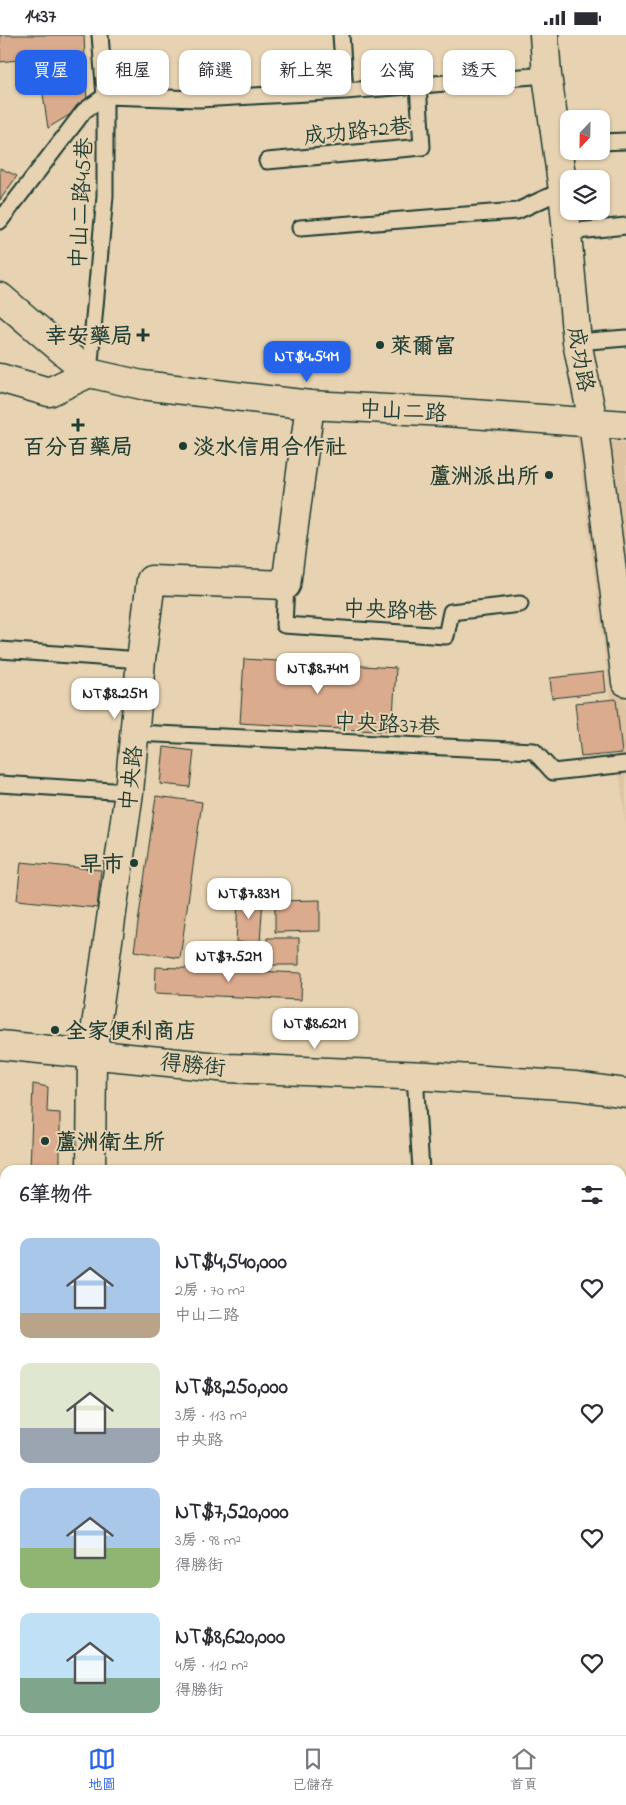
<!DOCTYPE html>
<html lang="zh-TW">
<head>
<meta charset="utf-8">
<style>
  :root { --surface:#fff; --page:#f7f7f7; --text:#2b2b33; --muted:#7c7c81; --line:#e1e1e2; --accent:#2563eb }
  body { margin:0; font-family:"Indie Flower","LXGW WenKai TC",sans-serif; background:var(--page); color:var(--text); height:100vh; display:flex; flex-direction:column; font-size:19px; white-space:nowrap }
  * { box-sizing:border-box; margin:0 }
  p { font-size:16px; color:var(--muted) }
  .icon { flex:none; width:28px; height:28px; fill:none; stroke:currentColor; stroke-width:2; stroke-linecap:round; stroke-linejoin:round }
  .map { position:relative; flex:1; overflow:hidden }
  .details { position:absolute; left:0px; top:1130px; width:626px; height:570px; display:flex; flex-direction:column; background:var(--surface); border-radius:15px 15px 0 0; box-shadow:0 1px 4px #0004 }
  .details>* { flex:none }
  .guide { position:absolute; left:15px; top:15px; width:596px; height:45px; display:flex; gap:10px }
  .needle { width:32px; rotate:202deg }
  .tools { position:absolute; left:560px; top:75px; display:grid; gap:10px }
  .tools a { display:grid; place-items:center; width:50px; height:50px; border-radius:10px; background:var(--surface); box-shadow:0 1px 4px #0004; font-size:25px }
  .price { position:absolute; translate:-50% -42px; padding:0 11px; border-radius:10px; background:#fff; color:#222; font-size:16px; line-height:32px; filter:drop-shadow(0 1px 2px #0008) }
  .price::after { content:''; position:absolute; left:50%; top:30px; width:15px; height:11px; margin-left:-8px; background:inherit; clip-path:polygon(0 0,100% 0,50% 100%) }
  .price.active { background:var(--accent); color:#fff }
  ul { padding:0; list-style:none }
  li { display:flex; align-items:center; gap:15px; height:125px; padding:0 20px }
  li span { display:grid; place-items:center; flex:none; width:140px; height:100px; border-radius:10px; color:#555 }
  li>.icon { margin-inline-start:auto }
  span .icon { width:60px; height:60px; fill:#fffc; stroke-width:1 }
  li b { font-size:21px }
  h2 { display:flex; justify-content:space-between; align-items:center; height:60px; padding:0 20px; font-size:21px }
  .chip { padding:0 18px; border-radius:10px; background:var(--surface); box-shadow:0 1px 4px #0004; font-size:18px; line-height:45px }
  .chip.active { background:var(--accent); color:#fff }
  .status { display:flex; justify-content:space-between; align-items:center; height:35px; padding:0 25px; background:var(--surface); direction:ltr }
  .status svg { height:14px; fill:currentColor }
  .menu { display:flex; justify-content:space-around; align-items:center; height:70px; border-top:1px solid var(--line); background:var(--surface); font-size:14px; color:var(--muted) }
  .menu a { display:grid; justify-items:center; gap:2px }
  .menu .active { color:var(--accent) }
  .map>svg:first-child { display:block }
</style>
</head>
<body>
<div class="status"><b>14:37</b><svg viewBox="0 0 49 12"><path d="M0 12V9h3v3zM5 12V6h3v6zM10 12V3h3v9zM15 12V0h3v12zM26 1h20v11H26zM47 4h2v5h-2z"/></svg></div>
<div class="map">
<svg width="626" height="1700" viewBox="0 0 626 1700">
  <rect width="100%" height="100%" fill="#e7d3b1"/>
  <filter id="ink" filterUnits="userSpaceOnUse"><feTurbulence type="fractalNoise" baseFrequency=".02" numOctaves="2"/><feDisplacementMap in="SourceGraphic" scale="10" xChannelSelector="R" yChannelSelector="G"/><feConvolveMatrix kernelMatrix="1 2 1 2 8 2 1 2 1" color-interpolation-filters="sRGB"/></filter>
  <g filter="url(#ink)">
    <!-- built -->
    <path fill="#dfc4a4" d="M577,403L626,408V790L602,601Z"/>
    <!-- building -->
    <path fill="#dbab8d" stroke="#1f3d34" d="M0,0H84L87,69L48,93L39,32L46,31L45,22L0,27Z
      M0,133L17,141L0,165Z
      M244,624L396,633L392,697L240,688Z
      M604,637L606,657L552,663L550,643Z
      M616,664L622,718L581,722L575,668Z
      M164,712L194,716L190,752L160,749Z
      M156,761L202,767L180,923L134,916Z
      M21,827L101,835L97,873L17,865Z
      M238,862L263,863L260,908L236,907Z
      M320,865V896L275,897V866Z
      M267,903H299V930H267Z
      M156,932L302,938L301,965L155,958Z
      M33,1049L48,1052L47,1077L60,1078V1135H30Z
      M276,1695H342L343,1700H278Z"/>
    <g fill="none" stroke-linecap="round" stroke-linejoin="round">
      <defs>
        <path id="lane" d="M341,0L345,56
          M601,107L626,106
          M267,126L422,112L418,50
          M0,186L84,76L105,61L199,64L345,56L547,40
          M300,193L517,176L563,155
          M567,197L626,191
          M577,307L626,303
          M89,338L105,161V61L100,0
          M286,550L284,590L446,601L451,577L520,569
          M0,615L141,625
          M135,698L534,716L553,737L626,729
          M0,749L129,757
          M415,1040L421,1135
          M621,1376L626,1375"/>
        <path id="street" d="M544,0L547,40L563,155L577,307L593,387L626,647
          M0,343L49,357L89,338
          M0,1010L228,1033L427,1041L576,1051L626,1058
          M91,1135L92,1019L129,757L141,625L151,545L286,550L310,370
          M234,1695L236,1700"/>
        <path id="secondary" d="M0,262L89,338L142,350L310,370L445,377L626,390
          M621,1655L626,1653
          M562,1700L567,1695"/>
      </defs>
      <!-- lane casing -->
      <use href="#lane" stroke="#1f3d34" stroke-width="19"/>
      <!-- street casing -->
      <use href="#street" stroke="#1f3d34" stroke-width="31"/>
      <!-- secondary casing -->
      <use href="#secondary" stroke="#1f3d34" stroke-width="31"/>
      <!-- lane -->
      <use href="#lane" stroke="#e7d3b1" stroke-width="15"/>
      <!-- street -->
      <use href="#street" stroke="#e7d3b1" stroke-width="28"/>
      <!-- secondary -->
      <use href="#secondary" stroke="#e7d3b1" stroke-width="28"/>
    </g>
  </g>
  <!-- markers -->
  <g fill="#1f3d34" stroke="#e7d3b1" stroke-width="2">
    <path d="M140.5 292.5h5v5h5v5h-5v5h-5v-5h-5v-5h5z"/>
    <circle cx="380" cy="310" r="5"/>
    <path d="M75.5 382.5h5v5h5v5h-5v5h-5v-5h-5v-5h5z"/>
    <circle cx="183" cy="411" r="5"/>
    <circle cx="549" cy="440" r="5"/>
    <circle cx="134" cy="828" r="5"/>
    <circle cx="55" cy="995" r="5"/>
    <circle cx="45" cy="1106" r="5"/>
  </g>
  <g text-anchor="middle" stroke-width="4" stroke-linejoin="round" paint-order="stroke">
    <!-- street labels -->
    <g font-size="22" fill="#1f3d34" stroke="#e7d3b1">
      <text transform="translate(357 95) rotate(-6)" y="8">成功路72巷</text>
      <text transform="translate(80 168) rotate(-87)" y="8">中山二路45巷</text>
      <text transform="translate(582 324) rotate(80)" y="8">成功路</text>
      <text transform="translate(403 375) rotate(3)" y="8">中山二路</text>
      <text transform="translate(390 574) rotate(2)" y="8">中央路9巷</text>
      <text transform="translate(387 688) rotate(3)" y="8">中央路37巷</text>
      <text transform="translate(130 743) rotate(-84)" y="8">中央路</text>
      <text transform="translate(193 1029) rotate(6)" y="8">得勝街</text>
    </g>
    <!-- poi labels -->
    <g font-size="22" font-weight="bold" fill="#1f3d34" stroke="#e7d3b1" text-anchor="start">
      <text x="133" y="308" text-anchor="end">幸安藥局</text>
      <text x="390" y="318">萊爾富</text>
      <text x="78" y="419" text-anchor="middle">百分百藥局</text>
      <text x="193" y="419">淡水信用合作社</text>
      <text x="539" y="448" text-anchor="end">蘆洲派出所</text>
      <text x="124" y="836" text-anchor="end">早市</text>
      <text x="65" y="1003">全家便利商店</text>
      <text x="55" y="1114">蘆洲衛生所</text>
    </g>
  </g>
</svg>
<div class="tools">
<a><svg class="needle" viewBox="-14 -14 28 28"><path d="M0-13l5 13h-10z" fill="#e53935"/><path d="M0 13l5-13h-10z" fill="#7c7c81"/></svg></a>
<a><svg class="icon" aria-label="layers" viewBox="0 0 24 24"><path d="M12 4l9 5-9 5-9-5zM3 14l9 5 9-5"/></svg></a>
</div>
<b class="price active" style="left:307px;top:348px">NT$4.54M</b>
<b class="price" style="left:318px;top:660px">NT$8.74M</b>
<b class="price" style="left:115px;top:685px">NT$8.25M</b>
<b class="price" style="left:249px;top:885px">NT$7.83M</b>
<b class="price" style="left:229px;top:948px">NT$7.52M</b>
<b class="price" style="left:315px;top:1015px">NT$8.62M</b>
<div class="guide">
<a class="chip active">買屋</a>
<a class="chip">租屋</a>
<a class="chip">篩選</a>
<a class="chip">新上架</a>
<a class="chip">公寓</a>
<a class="chip">透天</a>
</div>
<section class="details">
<h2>6筆物件<svg class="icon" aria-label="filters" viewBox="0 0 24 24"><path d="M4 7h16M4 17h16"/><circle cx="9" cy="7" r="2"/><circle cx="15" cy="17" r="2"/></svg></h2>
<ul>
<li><span style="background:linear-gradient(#a9c7e8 75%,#b9a48a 0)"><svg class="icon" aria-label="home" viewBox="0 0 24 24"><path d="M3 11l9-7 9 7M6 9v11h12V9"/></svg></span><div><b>NT$4,540,000</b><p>2房 · 70 m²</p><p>中山二路</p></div><svg class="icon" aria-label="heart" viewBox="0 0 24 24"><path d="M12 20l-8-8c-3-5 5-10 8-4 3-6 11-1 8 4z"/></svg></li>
<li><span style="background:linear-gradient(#dfe7d0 65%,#9aa5b1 0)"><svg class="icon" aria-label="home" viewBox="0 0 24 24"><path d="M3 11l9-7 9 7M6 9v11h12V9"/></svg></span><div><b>NT$8,250,000</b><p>3房 · 113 m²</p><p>中央路</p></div><svg class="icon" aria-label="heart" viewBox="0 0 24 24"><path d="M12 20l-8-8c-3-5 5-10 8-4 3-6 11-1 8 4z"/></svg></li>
<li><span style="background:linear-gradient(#a9c7e8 60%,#8fb573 0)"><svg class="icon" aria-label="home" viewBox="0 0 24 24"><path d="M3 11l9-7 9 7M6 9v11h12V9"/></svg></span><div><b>NT$7,520,000</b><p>3房 · 98 m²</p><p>得勝街</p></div><svg class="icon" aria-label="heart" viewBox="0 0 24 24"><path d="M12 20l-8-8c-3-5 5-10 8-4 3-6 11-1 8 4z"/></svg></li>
<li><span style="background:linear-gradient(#bfe0f5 65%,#7fa58c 0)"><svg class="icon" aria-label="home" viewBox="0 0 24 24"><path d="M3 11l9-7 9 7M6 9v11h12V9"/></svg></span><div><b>NT$8,620,000</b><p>4房 · 112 m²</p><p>得勝街</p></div><svg class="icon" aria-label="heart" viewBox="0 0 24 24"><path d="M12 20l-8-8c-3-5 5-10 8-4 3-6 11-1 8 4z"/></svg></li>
</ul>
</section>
</div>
<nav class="menu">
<a class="active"><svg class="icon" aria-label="map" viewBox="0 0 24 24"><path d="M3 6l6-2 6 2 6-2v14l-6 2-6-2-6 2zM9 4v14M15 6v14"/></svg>地圖</a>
<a><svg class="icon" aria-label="saved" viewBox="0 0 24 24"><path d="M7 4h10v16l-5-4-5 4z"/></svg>已儲存</a>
<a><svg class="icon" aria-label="home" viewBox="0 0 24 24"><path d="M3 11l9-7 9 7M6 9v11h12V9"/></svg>首頁</a>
</nav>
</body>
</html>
